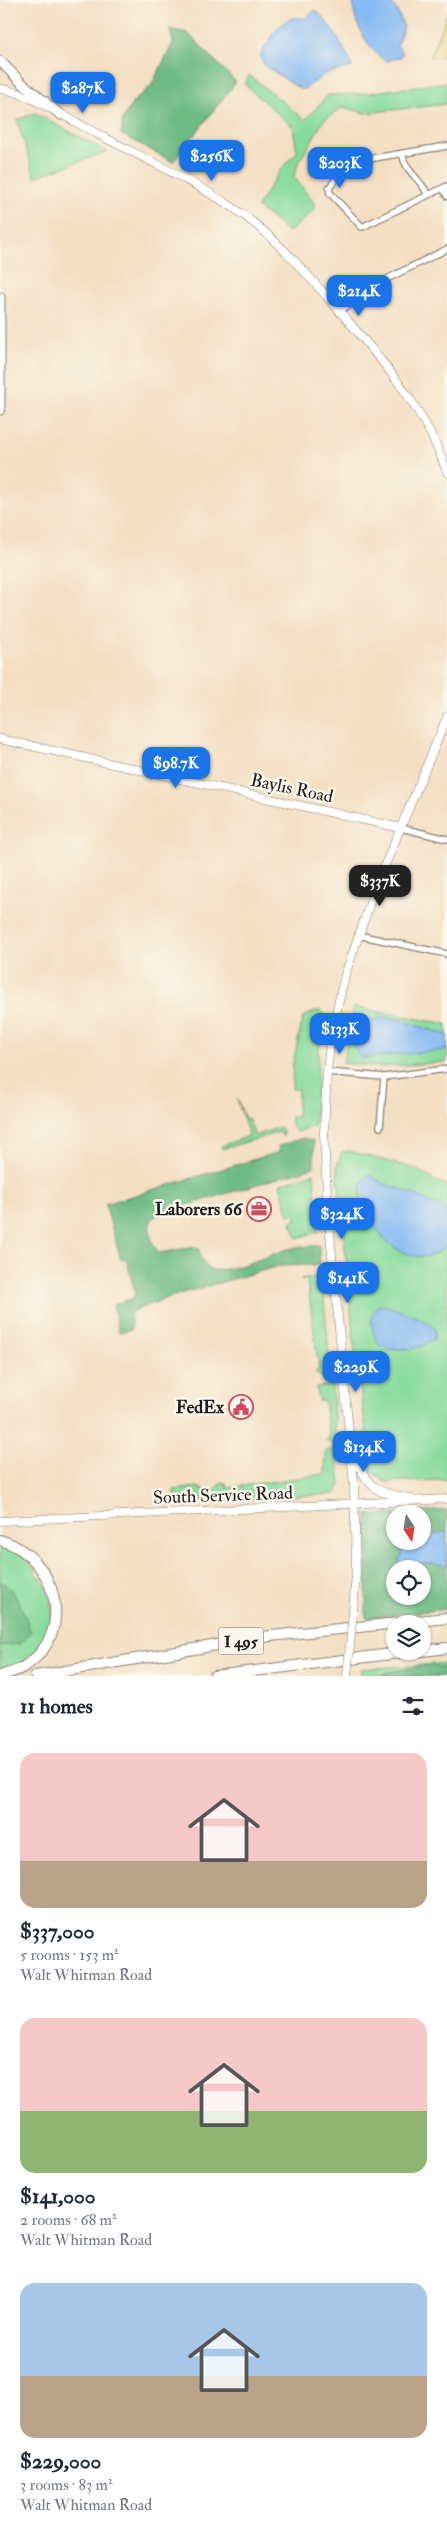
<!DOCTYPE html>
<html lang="en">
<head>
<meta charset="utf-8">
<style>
  :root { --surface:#fff; --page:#f2f2f3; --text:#1f2937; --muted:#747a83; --accent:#1a73e8 }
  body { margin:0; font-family:"IM FELL Double Pica",serif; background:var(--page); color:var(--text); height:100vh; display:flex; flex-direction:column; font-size:19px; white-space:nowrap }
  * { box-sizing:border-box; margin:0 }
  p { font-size:16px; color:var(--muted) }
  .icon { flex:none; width:28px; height:28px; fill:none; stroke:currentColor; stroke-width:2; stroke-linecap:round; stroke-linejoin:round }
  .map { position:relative; height:1676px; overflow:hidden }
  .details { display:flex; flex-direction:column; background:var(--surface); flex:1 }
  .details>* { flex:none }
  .needle { width:32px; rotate:168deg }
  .fabs { position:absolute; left:386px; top:1505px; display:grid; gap:10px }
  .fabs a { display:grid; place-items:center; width:45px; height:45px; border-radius:50%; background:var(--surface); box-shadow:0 1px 4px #0004; font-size:25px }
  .price { position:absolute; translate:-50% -42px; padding:0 11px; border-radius:10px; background:var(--accent); color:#fff; font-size:16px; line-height:32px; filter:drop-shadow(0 1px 2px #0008) }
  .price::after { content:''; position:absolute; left:50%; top:30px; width:15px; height:11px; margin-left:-8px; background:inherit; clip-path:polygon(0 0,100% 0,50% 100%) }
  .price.on { background:#222; color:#fff }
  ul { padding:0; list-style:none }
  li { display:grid; align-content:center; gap:10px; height:265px; padding:0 20px }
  li span { display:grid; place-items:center; height:155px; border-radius:15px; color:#555 }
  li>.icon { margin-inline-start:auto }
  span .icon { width:90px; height:90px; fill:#fffc; stroke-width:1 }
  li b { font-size:21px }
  h2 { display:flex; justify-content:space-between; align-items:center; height:60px; padding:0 20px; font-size:21px }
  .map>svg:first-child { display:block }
</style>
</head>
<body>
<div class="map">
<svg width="447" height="1676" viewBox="0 0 447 1676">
  <rect width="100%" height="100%" fill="#fbf7ec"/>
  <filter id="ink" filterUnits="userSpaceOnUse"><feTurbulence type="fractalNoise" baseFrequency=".02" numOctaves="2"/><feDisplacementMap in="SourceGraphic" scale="10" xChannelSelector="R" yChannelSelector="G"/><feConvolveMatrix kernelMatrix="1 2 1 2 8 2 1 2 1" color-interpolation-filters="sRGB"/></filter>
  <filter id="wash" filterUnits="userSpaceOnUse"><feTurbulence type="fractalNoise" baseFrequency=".0096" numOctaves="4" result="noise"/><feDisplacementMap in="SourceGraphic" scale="20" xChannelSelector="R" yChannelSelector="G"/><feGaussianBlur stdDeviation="1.12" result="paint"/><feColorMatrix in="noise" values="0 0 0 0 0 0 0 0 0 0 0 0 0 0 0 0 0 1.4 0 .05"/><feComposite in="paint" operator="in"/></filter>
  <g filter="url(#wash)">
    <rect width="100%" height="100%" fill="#f4dfc2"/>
    <!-- green -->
    <path fill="#88db9c" stroke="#527c5c" d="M249,75L305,120L328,95L361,94L447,82V104L365,113L343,107L323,121L297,166L294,177L315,204L314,210L289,232L257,207L282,168L297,152L293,127L245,85Z
      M35,113L107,152L35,177L17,120Z
      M353,1007L447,1024V1062L380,1067L343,1063Z
      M319,1010L324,1013L319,1050L314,1126L297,1132L291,1126V1117H297L298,1089H292L293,1063L303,1017Z
      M237,1099L245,1119L248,1118L255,1136L280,1127L283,1131V1137L280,1132L222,1149L221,1146L249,1136Z
      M349,1151L416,1169L437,1182L447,1185V1480L385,1482L372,1471L355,1353L337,1165L342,1152Z
      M314,1173L318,1232L297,1238L291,1222L296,1220V1216L294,1214L289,1215L280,1184Z
      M322,1276L331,1377C324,1378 319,1378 315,1371L319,1370L307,1279H301Z
      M332,1385L336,1442L330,1443L325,1440L329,1439L324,1400L318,1401L316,1387Z
      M337,1448L341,1485L335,1494L177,1502L174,1490L197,1487L209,1492L215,1490L221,1482L226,1483L227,1488L325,1474L326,1451Z
      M0,1544L25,1556L50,1592L52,1616L43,1643L23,1664L0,1672Z
      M447,1663V1676H361V1669Z"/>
    <!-- forest -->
    <path fill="#6ebb84" stroke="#456c50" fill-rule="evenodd" d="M170,29L188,33L236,82L173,162L121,134L123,118L134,101L151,86L173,43Z
      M303,1138L314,1141V1167L162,1213C158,1215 153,1217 151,1221C147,1229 153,1247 159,1253L194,1247L199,1249L201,1259L210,1270C236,1272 264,1256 288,1249C298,1246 309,1247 319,1245L320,1265L279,1266L176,1295L130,1312L132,1329L119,1332L113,1305L133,1298L135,1292L126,1258L121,1260L105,1204L279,1152L278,1146Z
      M447,1510V1609L366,1618L367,1515ZM395,1514H422V1541H395ZM395,1569H422V1596H395Z
      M0,1582C14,1585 27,1619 31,1633L19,1644L0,1646Z
      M424,1666L447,1667V1676H381L384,1673Z"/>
    <!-- sand -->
    <path fill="#eeda9e" stroke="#857b5d" d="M447,14V56L430,57Z"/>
    <!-- water -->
    <path fill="#85baf3" stroke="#506b88" d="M354,0L390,2L397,10L404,27L397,45L403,54L401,57L387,61C371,56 349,16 354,0Z
      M315,10C324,14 351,57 352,67L325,74L305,89H300L264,65L260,56C268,43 277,22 293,18C297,17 300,19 305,18Z
      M379,1018H393L447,1035V1050L363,1058C343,1046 361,1021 379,1018Z
      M369,1175L383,1183L416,1195L447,1211V1245C429,1263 406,1258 388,1242C379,1234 378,1228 366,1221C361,1208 355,1184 369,1175Z
      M380,1305C391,1306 432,1321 435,1330L434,1339C428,1341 425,1345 419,1347C410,1350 389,1350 380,1347C373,1336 366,1312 380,1305Z
      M447,1531V1565L422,1563L408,1568L401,1567L399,1560L402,1556L403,1541H422L423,1537Z"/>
  </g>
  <g filter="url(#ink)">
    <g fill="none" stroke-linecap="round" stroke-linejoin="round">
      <defs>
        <path id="street" d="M447,146L356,161L345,167L329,188L330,193L362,227L447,186
          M402,153C406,174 420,177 428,195
          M443,188L447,196
          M339,312L377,284L447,249
          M401,828L447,839
          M358,935L447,954
          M327,1072L384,1077L447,1069
          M380,1127L384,1077"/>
        <path id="secondary" d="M0,89C20,89 72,120 92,131C137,155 184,176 226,203C272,232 307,274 343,315C384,363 426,410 447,472
          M0,739L401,828
          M353,1452C368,1486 372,1493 410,1498
          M0,1521L447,1499
          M353,1612L356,1573L354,1484L328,1213L324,1134L327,1072L331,1035L345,975L375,889L447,717"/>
        <path id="primary" d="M0,61L21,82L61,115
          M0,297V410"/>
        <path id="highway" d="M0,1540C56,1556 78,1632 25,1666C18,1671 8,1673 0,1676
          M422,1651L447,1648
          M36,1676L270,1636L447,1618
          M214,1676L415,1651"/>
      </defs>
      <!-- street casing -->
      <use href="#street" stroke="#887e6f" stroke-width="8"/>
      <!-- secondary casing -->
      <use href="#secondary" stroke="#887e6f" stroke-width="9"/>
      <!-- primary casing -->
      <use href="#primary" stroke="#887e6f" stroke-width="11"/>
      <!-- highway casing -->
      <use href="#highway" stroke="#887e6f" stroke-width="12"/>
      <!-- street -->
      <use href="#street" stroke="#fff" stroke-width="5.5"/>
      <!-- secondary -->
      <use href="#secondary" stroke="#fff" stroke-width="8"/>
      <!-- primary -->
      <use href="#primary" stroke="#fff" stroke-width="9"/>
      <!-- highway -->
      <use href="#highway" stroke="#fff" stroke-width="10"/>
      <defs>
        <path id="secondary-bridge" d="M347,1676L353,1612"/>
      </defs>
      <!-- secondary-bridge casing -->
      <use href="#secondary-bridge" stroke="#887e6f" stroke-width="9" stroke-linecap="butt"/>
      <!-- secondary-bridge -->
      <use href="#secondary-bridge" stroke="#fff" stroke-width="8"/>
    </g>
  </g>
  <!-- icons -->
  <defs>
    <symbol id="office-ring" viewBox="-11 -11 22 22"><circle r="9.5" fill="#fbf7ec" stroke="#d1495b" stroke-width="1.5"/><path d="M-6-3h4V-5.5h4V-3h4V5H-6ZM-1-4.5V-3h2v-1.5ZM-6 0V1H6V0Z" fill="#d1495b"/></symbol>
    <symbol id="civic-ring" viewBox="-11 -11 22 22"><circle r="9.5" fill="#fbf7ec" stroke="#d1495b" stroke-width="1.5"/><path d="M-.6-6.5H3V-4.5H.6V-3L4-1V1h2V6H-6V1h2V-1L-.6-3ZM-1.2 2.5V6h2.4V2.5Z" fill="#d1495b"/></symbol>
  </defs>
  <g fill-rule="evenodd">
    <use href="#office-ring" x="245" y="1195" width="28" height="28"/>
    <use href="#civic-ring" x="227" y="1393" width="28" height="28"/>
  </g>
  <g text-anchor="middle" stroke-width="5" stroke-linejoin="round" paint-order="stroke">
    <!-- shield labels -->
    <rect fill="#fbf7ec" stroke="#5f5e5a" stroke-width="1" x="218.5" y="1627.5" width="45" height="27" rx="4"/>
    <g font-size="16" font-weight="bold" fill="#1c1c1c">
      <text x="241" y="1647">I 495</text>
    </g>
    <!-- street labels -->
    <g font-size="18" fill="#1c1c1c" stroke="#fbf7ec">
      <text transform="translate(292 788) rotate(12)" y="6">Baylis Road</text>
      <text transform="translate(223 1495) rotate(-2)" y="6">South Service Road</text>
    </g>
    <!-- poi labels -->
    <g font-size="18" font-weight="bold" fill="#1c1c1c" stroke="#fbf7ec" text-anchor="end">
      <text x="242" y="1215">Laborers 66</text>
      <text x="224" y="1413">FedEx</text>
    </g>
  </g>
</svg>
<div class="fabs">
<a><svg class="needle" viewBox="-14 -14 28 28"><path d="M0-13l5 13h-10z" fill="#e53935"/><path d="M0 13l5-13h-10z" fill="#747a83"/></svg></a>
<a><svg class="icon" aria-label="locate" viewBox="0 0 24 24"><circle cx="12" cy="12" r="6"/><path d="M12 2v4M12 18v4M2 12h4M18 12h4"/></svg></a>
<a><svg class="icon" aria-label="layers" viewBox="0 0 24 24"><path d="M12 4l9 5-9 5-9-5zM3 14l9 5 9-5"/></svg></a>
</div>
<b class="price" style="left:83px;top:114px">$287K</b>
<b class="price" style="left:212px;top:182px">$256K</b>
<b class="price" style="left:340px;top:189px">$203K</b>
<b class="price" style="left:359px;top:317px">$214K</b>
<b class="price" style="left:176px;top:789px">$98.7K</b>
<b class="price on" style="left:380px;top:907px">$337K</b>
<b class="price" style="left:340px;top:1055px">$133K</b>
<b class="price" style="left:342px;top:1240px">$324K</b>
<b class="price" style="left:348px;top:1304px">$141K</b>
<b class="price" style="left:356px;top:1393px">$229K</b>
<b class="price" style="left:364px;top:1473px">$134K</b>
</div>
<section class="details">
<h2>11 homes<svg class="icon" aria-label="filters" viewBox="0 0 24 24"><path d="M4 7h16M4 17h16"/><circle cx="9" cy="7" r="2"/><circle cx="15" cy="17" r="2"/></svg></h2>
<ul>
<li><span style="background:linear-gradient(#f6c9c9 70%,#b9a48a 0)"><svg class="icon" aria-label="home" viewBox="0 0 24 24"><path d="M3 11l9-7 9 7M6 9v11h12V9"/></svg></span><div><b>$337,000</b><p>5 rooms · 153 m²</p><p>Walt Whitman Road</p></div></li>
<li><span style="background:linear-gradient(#f6c9c9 60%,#8fb573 0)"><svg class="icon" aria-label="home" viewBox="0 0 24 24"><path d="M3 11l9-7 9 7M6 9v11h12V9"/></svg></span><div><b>$141,000</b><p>2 rooms · 68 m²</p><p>Walt Whitman Road</p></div></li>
<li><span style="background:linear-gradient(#a9c7e8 60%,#b9a48a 0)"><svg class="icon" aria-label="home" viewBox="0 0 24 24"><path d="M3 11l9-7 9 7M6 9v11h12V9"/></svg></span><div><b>$229,000</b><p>3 rooms · 83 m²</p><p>Walt Whitman Road</p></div></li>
</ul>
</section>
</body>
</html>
